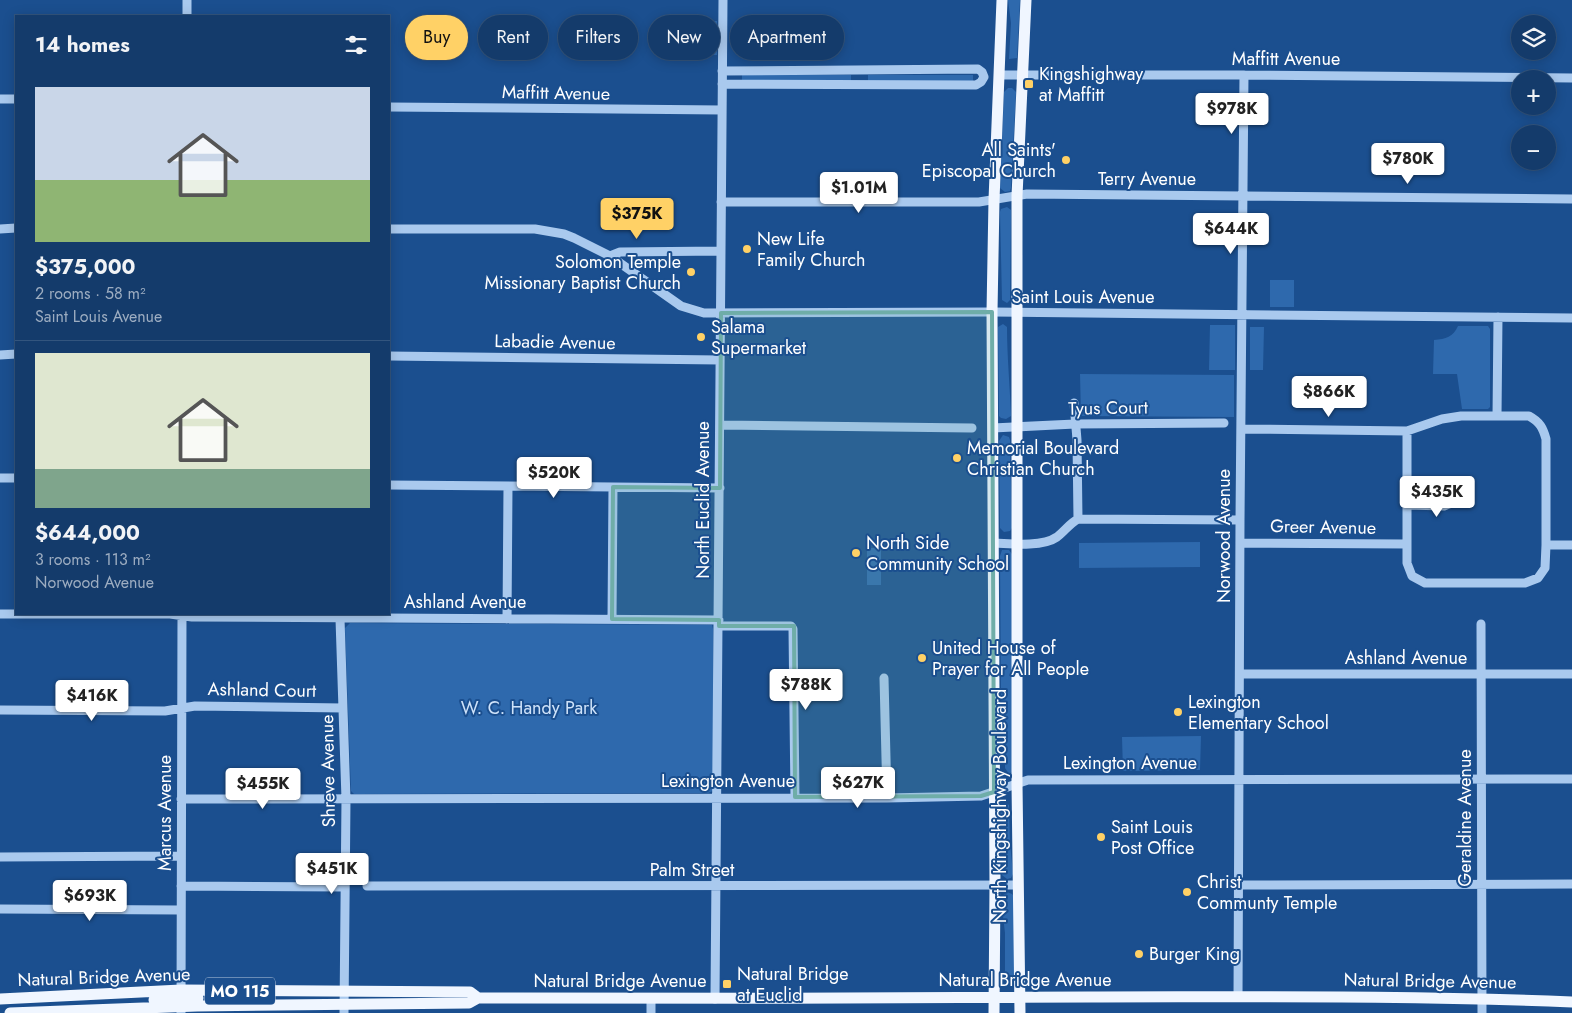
<!DOCTYPE html>
<html lang="en">
<head>
<meta charset="utf-8">
<style>
  :root { --surface:#143b6b; --page:#214673; --text:#f1f3f6; --muted:#9dadc1; --line:#33557e; --accent:#ffd166 }
  body { margin:0; font-family:Jost,sans-serif; background:var(--page); color:var(--text); height:100vh; display:flex; flex-direction:column; font-size:19px; white-space:nowrap }
  * { box-sizing:border-box; margin:0 }
  p { font-size:16px; color:var(--muted) }
  .icon { flex:none; width:28px; height:28px; fill:none; stroke:currentColor; stroke-width:2; stroke-linecap:round; stroke-linejoin:round }
  .map { position:relative; flex:1; overflow:hidden }
  .side { position:absolute; left:15px; top:15px; width:375px; height:600px; display:flex; flex-direction:column; background:var(--surface); border-radius:0px; box-shadow:0 2px 12px #0003,0 0 0 1px var(--line) }
  .side>* { flex:none }
  .guide { position:absolute; left:405px; top:15px; width:475px; height:45px; display:flex; gap:10px }
  .tools { position:absolute; left:1511px; top:15px; display:grid; gap:10px }
  .tools a { display:grid; place-items:center; width:45px; height:45px; border-radius:50%; background:var(--surface); box-shadow:0 2px 12px #0003,0 0 0 1px var(--line); font-size:25px }
  .price { position:absolute; translate:-50% -42px; padding:0 11px; border-radius:5px; background:#fff; color:#222; font-size:16px; line-height:32px; filter:drop-shadow(0 1px 2px #0008) }
  .price::after { content:''; position:absolute; left:50%; top:30px; width:15px; height:11px; margin-left:-8px; background:inherit; clip-path:polygon(0 0,100% 0,50% 100%) }
  .price.selected { background:var(--accent); color:#111 }
  ul { padding:0; list-style:none }
  li { display:grid; align-content:center; gap:10px; height:265px; padding:0 20px }
  li+li { border-top:1px solid var(--line) }
  li span { display:grid; place-items:center; height:155px; border-radius:0px; color:#555 }
  li>.icon { margin-inline-start:auto }
  span .icon { width:90px; height:90px; fill:#fffc; stroke-width:1 }
  li b { font-size:21px }
  h2 { display:flex; justify-content:space-between; align-items:center; height:60px; padding:0 20px; font-size:21px }
  .pill { padding:0 18px; border-radius:22px; background:var(--surface); box-shadow:0 2px 12px #0003,0 0 0 1px var(--line); font-size:18px; line-height:45px }
  .pill.selected { background:var(--accent); color:#111 }
  .map>svg:first-child { display:block }
</style>
</head>
<body>
<div class="map">
<svg width="1572" height="1013" viewBox="0 0 1572 1013">
  <rect width="100%" height="100%" fill="#1b4f8f"/>
  <!-- green -->
  <path fill="#2e69ad" d="M1008,0H1020L1017,58L1009,59L1011,23Z
    M717,21V55L668,56L667,22Z
    M742,75H851V81H742Z
    M868,75H973V81H868Z
    M1008,88H1012L1016,92L1011,188L1010,191L1005,192L1000,188L1004,92Z
    M1007,207L1011,210V215L1010,300L1007,303L1002,300L1000,212L1001,209Z
    M1270,280H1294V307H1270Z
    M1003,324L1007,327C1007,357 1010,386 1011,416L1006,419L1001,418L999,416L998,327Z
    M1210,325H1235V370H1209Z
    M1458,326H1488L1490,329V407L1488,409H1462L1457,374H1433L1434,340C1446,339 1453,337 1458,326Z
    M1250,327H1264L1263,370H1250Z
    M1080,374L1234,375V417L1081,416Z
    M1003,435L1009,437L1010,440L1012,528L1010,531L1004,532L1000,528L999,441Z
    M1200,542V567L1079,568V543Z
    M867,548H881V585H867Z
    M1002,550H1009L1012,554V772L1009,774L1005,768V725L1001,705L1000,556Z
    M350,623L712,625L713,629V791L708,793L354,794L351,791L345,628Z
    M1201,736L1200,770L1123,771L1122,737Z
    M1004,802L1009,805L1010,843L1013,874L1011,878L1007,879L1002,875L1001,805Z
    M1007,892L1012,894L1014,897V977L1010,981L1005,979V933L1001,899L1002,896Z"/>
  <g fill="none" stroke-linecap="round" stroke-linejoin="round">
    <!-- minor -->
    <path stroke="#a9c9ee" stroke-width="9" d="M187,16V0
      M999,75H1244L1572,78
      M722,84L976,85L981,82L984,77L982,72L978,69L722,71
      M0,99H16
      M389,107L722,110
      M721,202H979L1027,194L1572,199
      M0,229L16,228
      M389,229H535L564,234L574,238L610,256L681,306L704,313L992,312L1572,318
      M610,256L620,252L721,251
      M0,355L16,354
      M389,356L720,360
      M1074,403L1077,440L1078,519
      M1497,416L1498,317
      M720,425L972,428
      M993,428L1075,424L1224,423
      M1241,429L1407,431L1442,419L1461,416H1529C1540,422 1543,428 1546,439V545L1545,568L1538,578L1525,583H1425L1412,576L1407,563V431
      M0,478H16
      M389,485L720,488
      M1408,505L1444,506L1461,499
      M994,543C1011,544 1043,547 1057,537C1065,531 1069,524 1078,519L1240,520
      M1241,543L1406,544
      M1546,545H1572
      M0,614H170L192,617L719,620
      M340,619L346,799L344,1013
      M507,619L508,487
      M612,619L613,487
      M1481,624L1482,1013
      M719,626H791L793,629L795,797
      M1240,674H1572
      M884,678L887,798
      M0,710L165,711L195,706L343,708
      M181,799L887,798L981,796L1028,780L1572,779
      M0,857L181,856
      M1238,885L1572,884
      M181,886L344,887
      M367,886L1018,885
      M0,909L180,910
      M1238,997L1240,520L1244,75
      M715,999L723,0
      M181,1013L182,614
      M651,1013V998"/>
    <!-- major -->
    <path stroke="#f0f6ff" stroke-width="11" d="M0,999L181,990L470,992L478,998H483C686,999 888,998 1091,997C1251,997 1412,995 1572,1002
      M154,1000L198,998
      M10,1013L197,1006L469,1003L478,998
      M994,1013L995,885L992,312L994,200L1002,0
      M1020,1013L1017,784V196L1026,0"/>
  </g>
  <!-- marked area -->
  <path fill="#6fada8" fill-opacity="0.2" stroke="#6fada8" stroke-width="4" stroke-linejoin="round" d="M992,312L994,792L981,796L795,797L794,626H719V620L612,619L613,487L720,488L721,313Z"/>
  <!-- markers -->
  <g fill="#ffd166" stroke="#1b4f8f" stroke-width="2">
    <rect x="1024" y="79" width="10" height="10" rx="2.5"/>
    <circle cx="1066" cy="160" r="5"/>
    <circle cx="747" cy="249" r="5"/>
    <circle cx="691" cy="272" r="5"/>
    <circle cx="701" cy="337" r="5"/>
    <circle cx="957" cy="458" r="5"/>
    <circle cx="856" cy="553" r="5"/>
    <circle cx="922" cy="658" r="5"/>
    <circle cx="1178" cy="712" r="5"/>
    <circle cx="1101" cy="837" r="5"/>
    <circle cx="1187" cy="892" r="5"/>
    <circle cx="1139" cy="954" r="5"/>
    <rect x="722" y="979" width="10" height="10" rx="2.5"/>
  </g>
  <g text-anchor="middle" stroke-width="4" stroke-linejoin="round" paint-order="stroke">
    <!-- shield labels -->
    <rect fill="#1b4f8f" stroke="#bbcadd" stroke-width="1" x="205" y="977.5" width="70" height="27" rx="4"/>
    <g font-size="16" font-weight="bold" fill="#fff">
      <text x="240" y="997">MO 115</text>
    </g>
    <!-- street labels -->
    <g font-size="18" fill="#fff" stroke="#1b4f8f">
      <text x="1286" y="65">Maffitt Avenue</text>
      <text transform="translate(556 93) rotate(1)" y="6">Maffitt Avenue</text>
      <text x="1147" y="185">Terry Avenue</text>
      <text x="1083" y="303">Saint Louis Avenue</text>
      <text transform="translate(555 342) rotate(1)" y="6">Labadie Avenue</text>
      <text transform="translate(1108 408) rotate(-1)" y="6">Tyus Court</text>
      <text transform="translate(703 500) rotate(-90)" y="6">North Euclid Avenue</text>
      <text transform="translate(1323 527) rotate(1)" y="6">Greer Avenue</text>
      <text transform="translate(1224 536) rotate(-90)" y="6">Norwood Avenue</text>
      <text x="465" y="608">Ashland Avenue</text>
      <text x="1406" y="664">Ashland Avenue</text>
      <text transform="translate(262 690) rotate(1)" y="6">Ashland Court</text>
      <text x="1130" y="769">Lexington Avenue</text>
      <text transform="translate(328 771) rotate(-91)" y="6">Shreve Avenue</text>
      <text x="728" y="787">Lexington Avenue</text>
      <text transform="translate(1000 806) rotate(-90)" y="6">North Kingshighway Boulevard</text>
      <text transform="translate(165 813) rotate(-90)" y="6">Marcus Avenue</text>
      <text transform="translate(1465 818) rotate(-90)" y="6">Geraldine Avenue</text>
      <text x="692" y="876">Palm Street</text>
      <text transform="translate(104 977) rotate(-2)" y="6">Natural Bridge Avenue</text>
      <text x="1025" y="986">Natural Bridge Avenue</text>
      <text x="620" y="987">Natural Bridge Avenue</text>
      <text transform="translate(1430 981) rotate(1)" y="6">Natural Bridge Avenue</text>
    </g>
    <!-- poi labels -->
    <g font-size="18" fill="#fff" stroke="#1b4f8f" text-anchor="start">
      <text x="1039" y="80">Kingshighway<tspan x="1039" dy="21">at Maffitt</tspan></text>
      <text x="1056" y="156" text-anchor="end">All Saints'<tspan x="1056" dy="21">Episcopal Church</tspan></text>
      <text x="757" y="245">New Life<tspan x="757" dy="21">Family Church</tspan></text>
      <text x="681" y="268" text-anchor="end">Solomon Temple<tspan x="681" dy="21">Missionary Baptist Church</tspan></text>
      <text x="711" y="333">Salama<tspan x="711" dy="21">Supermarket</tspan></text>
      <text x="967" y="454">Memorial Boulevard<tspan x="967" dy="21">Christian Church</tspan></text>
      <text x="866" y="549">North Side<tspan x="866" dy="21">Community School</tspan></text>
      <text x="932" y="654">United House of<tspan x="932" dy="21">Prayer for All People</tspan></text>
      <text x="1188" y="708">Lexington<tspan x="1188" dy="21">Elementary School</tspan></text>
      <text x="1111" y="833">Saint Louis<tspan x="1111" dy="21">Post Office</tspan></text>
      <text x="1197" y="888">Christ<tspan x="1197" dy="21">Communty Temple</tspan></text>
      <text x="1149" y="960">Burger King</text>
      <text x="737" y="980">Natural Bridge<tspan x="737" dy="21">at Euclid</tspan></text>
    </g>
    <!-- park labels -->
    <g font-size="18" fill="#cfe3fa" stroke="#1b4f8f">
      <text x="529" y="714">W. C. Handy Park</text>
    </g>
  </g>
</svg>
<div class="tools">
<a><svg class="icon" aria-label="layers" viewBox="0 0 24 24"><path d="M12 4l9 5-9 5-9-5zM3 14l9 5 9-5"/></svg></a>
<a>+</a>
<a>−</a>
</div>
<b class="price" style="left:1232px;top:135px">$978K</b>
<b class="price" style="left:1408px;top:185px">$780K</b>
<b class="price" style="left:859px;top:214px">$1.01M</b>
<b class="price selected" style="left:637px;top:240px">$375K</b>
<b class="price" style="left:1231px;top:255px">$644K</b>
<b class="price" style="left:1329px;top:418px">$866K</b>
<b class="price" style="left:554px;top:499px">$520K</b>
<b class="price" style="left:1437px;top:518px">$435K</b>
<b class="price" style="left:806px;top:711px">$788K</b>
<b class="price" style="left:92px;top:722px">$416K</b>
<b class="price" style="left:858px;top:809px">$627K</b>
<b class="price" style="left:263px;top:810px">$455K</b>
<b class="price" style="left:332px;top:895px">$451K</b>
<b class="price" style="left:90px;top:922px">$693K</b>
<div class="guide">
<a class="pill selected">Buy</a>
<a class="pill">Rent</a>
<a class="pill">Filters</a>
<a class="pill">New</a>
<a class="pill">Apartment</a>
</div>
<section class="side">
<h2>14 homes<svg class="icon" aria-label="filters" viewBox="0 0 24 24"><path d="M4 7h16M4 17h16"/><circle cx="9" cy="7" r="2"/><circle cx="15" cy="17" r="2"/></svg></h2>
<ul>
<li><span style="background:linear-gradient(#c9d6e8 60%,#8fb573 0)"><svg class="icon" aria-label="home" viewBox="0 0 24 24"><path d="M3 11l9-7 9 7M6 9v11h12V9"/></svg></span><div><b>$375,000</b><p>2 rooms · 58 m²</p><p>Saint Louis Avenue</p></div></li>
<li><span style="background:linear-gradient(#dfe7d0 75%,#7fa58c 0)"><svg class="icon" aria-label="home" viewBox="0 0 24 24"><path d="M3 11l9-7 9 7M6 9v11h12V9"/></svg></span><div><b>$644,000</b><p>3 rooms · 113 m²</p><p>Norwood Avenue</p></div></li>
</ul>
</section>
</div>
</body>
</html>
